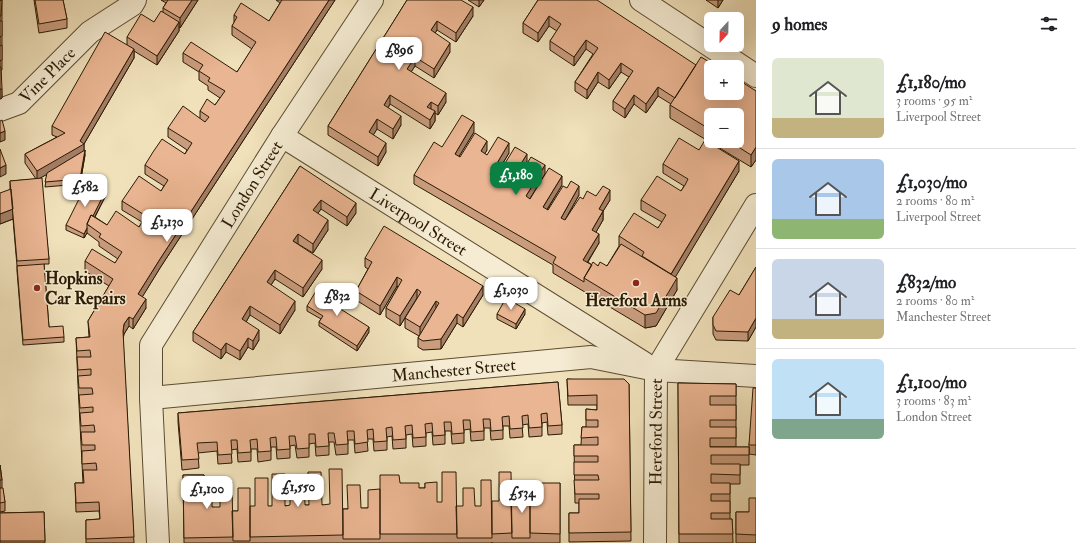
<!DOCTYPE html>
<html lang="en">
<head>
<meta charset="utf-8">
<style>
  :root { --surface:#fff; --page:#f6f6f6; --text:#202124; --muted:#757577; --line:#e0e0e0; --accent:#0b8043 }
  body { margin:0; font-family:"IM FELL Double Pica",serif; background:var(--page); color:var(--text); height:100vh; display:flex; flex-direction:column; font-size:15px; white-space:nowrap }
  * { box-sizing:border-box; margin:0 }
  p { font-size:13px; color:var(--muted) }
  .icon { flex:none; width:22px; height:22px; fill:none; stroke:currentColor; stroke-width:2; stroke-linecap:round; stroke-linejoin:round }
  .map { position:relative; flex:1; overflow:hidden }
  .drawer { display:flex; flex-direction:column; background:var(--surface); width:320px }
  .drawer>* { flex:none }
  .needle { width:26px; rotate:202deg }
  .controls { position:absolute; left:704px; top:12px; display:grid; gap:8px }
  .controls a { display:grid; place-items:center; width:40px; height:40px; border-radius:6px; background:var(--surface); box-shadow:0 4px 16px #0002; font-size:20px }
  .price { position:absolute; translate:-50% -34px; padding:0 9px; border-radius:8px; background:#fff; color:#222; font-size:13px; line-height:26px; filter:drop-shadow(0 1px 2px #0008) }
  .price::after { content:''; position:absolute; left:50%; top:24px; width:12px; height:9px; margin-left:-6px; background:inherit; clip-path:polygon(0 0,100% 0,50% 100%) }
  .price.on { background:var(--accent); color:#fff }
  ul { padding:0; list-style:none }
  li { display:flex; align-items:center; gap:12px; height:100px; padding:0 16px }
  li+li { border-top:1px solid var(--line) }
  li span { display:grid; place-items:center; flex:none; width:112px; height:80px; border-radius:6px; color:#555 }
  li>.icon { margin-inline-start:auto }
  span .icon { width:48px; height:48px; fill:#fffc; stroke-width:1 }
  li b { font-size:17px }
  h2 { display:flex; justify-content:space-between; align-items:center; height:48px; padding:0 16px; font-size:17px }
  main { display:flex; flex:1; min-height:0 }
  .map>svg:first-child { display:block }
</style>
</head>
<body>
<main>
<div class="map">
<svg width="756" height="543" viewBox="0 0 756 543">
  <rect width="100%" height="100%" fill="#f0e1bb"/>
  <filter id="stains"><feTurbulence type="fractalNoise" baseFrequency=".005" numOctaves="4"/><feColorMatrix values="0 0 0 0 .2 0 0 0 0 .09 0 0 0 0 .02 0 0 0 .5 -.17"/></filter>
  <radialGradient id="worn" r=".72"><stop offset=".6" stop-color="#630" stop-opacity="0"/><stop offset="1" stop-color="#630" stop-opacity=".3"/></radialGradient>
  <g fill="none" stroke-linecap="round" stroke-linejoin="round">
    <defs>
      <g id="minor">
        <path d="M641,0L756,76"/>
        <path id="s1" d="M0,110L19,103L90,32L132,5L135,0"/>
        <path id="s2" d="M282,136L644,363"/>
        <path id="s3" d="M151,398L591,357L656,370L756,376"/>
        <path id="s4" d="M158,543L151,398V345L282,136L372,0"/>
        <path id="s5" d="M655,543L656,370L756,205"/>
      </g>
    </defs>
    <!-- minor casing -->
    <use href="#minor" stroke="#5c4c31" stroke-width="24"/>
    <!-- minor -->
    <use href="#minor" stroke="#f5ecd3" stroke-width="22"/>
  </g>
  <!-- wall -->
  <path fill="#c99c7e" stroke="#2a1a03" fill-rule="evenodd" d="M0,0H2V70H1L2,98L0,99Z
    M34,0H63L67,19V28L39,33Z
    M161,0H198L180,28L179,27V31L157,65L134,51V58L84,144V151L85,155L80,184L45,187L47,174L40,178L49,259V264H44L49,327L64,337V342L23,345L17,271V266H22H17L13,219L0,224L10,189V181L36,179L25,163V154L57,137L52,135V126L127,45V37L154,22L163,12V8L166,3Z
    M276,0H335L160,268L142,297L146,308L133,329L129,326L124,334L123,338L134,543H86V520L100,519L99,511L76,512L75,483H83L78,385L76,338L89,337L88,321L109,286L85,271V261L115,263L118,259L99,246V242L87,233L84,238L66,230V225L105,197L95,217L107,225L139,227L142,222L122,210V201L161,191L164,186L145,174V165L185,154L187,150L168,137V128L200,118V111L215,105L220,98L208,90V86L199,80V72L183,62V53L237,72L252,49L232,35V26L234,23V15L269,21L280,3Z
    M407,0L473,16L456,42L437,30L435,33L450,52L434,78L415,66L411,72L446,102L438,115L435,113V121L430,129L390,104L388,108L401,125L393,139L377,129L373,135L386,152L378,166L328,135V126Z
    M468,0H484L479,7Z
    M538,0L756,91V160L751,167L670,118V105L671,104L658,96L646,113L634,104L625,118L613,110V101L629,77L621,72L609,89L598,82L587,99L575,91V82L593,54L586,49L574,66L550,50V41L557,31L549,26L538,42L523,33V23ZM711,115L737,141H711Z
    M706,0H723L718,8Z
    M474,132L459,156L460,157L487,150L484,154L487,155L509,153L494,178H496L527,163L512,188L545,174L530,199L562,185L547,210H548L579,195L565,220L583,199L596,196L610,200L603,211V220L596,232L599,243L588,262L592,265L607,266L619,246V236L658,228L662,222L641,210V200L681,191L684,186L663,173V164L699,150L739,171L675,277L677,290L656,326L645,328L553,273V265L414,184V175L442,147Z
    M300,166L356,213L347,226L321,209L318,213L328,230L313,253L298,244L322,269L303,297L275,279L271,285L295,310L280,334L250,315L246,322L259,340L253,350L248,347L240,360L226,352L221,359L193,341V332Z
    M365,258L483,295L463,327L457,323L441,349L423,350L418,347V338L419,336L405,328V318L417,298L400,326L386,317V308L398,287L397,286L380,315L356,300V291L368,269L365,267Z
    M756,267V327L748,341L716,340L713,334V317L739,295Z
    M335,301L333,304L369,332L357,351L319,326V322L321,319L307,311V306Z
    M497,314H525L516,329L497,319Z
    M567,379L629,384L631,541L569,542V513H579V503H575L574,445H581L582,427H586V409L597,410V405H568Z
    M558,382L562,425V434L548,435L547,422L542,423V436L529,437L528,424L522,425L523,437L510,438L509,426H503V439L491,440L490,428H484V440L471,441L470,429L464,430V443L452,444L451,431H445V444L433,445L432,432L426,433V446L413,447L412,434L406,435V448L393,449L392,436L387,437V450L374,451L373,439H367L368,451L355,453L354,440H348V454L336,455L334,442H329V455L316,456L315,443L309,444V457L297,458L295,445L290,446V458L277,459L276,447H271V460L258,462L257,449H251V461L238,462L237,449L231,450L232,463L218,464L217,451L198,453L199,468L182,470L178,422V413Z
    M678,383L736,384V447H710H749V465H740V484H730V519H732L733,543H679Z
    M756,388V455L749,454V445Z
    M0,465L2,480V488L5,502V511L0,512Z
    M183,475H204L205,494L212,507L232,511H238L250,507L305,505H322L343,509L368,508L380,489L400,483L419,488H425V483L437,502L457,527L475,506L492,510L511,505H517L530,500H536L560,483V543H492V542V543H184Z
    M756,498V543H736V512H749Z
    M44,512L45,543H0V513Z"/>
  <!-- shaded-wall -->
  <path fill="#a47f66" stroke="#2a1a03" d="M192,0H198L180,28V18Z
    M329,0H335L160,268L138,304V294L160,259Z
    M479,0H484L479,7Z
    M718,0H723L718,8Z
    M473,7V16L456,42V33Z
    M549,16V26L538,42V33Z
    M437,21V30L431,40V30Z
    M179,22V31L157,65V56Z
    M586,40V49L574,66V57Z
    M450,43V52L434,78V69Z
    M134,49V58L84,144V153L37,180V171L80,141Z
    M415,57V66L407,78V69Z
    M621,63V72L609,89V80Z
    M598,72V82L587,99V90Z
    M658,87V96L646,113V104Z
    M0,89H2V98L0,99Z
    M446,93V102L438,115V106Z
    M390,95V104L384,115V105Z
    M634,95V104L625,118V109Z
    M431,102V111L427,107Z
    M435,111V121L430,129V120Z
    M401,116V125L393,139V129Z
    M377,119V129L369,142V132Z
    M474,122V132L455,163V154Z
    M5,131V140L0,142V133Z
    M487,141V150L481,161V151Z
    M386,143V152L378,166V157Z
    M509,143V153L490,184V175Z
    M756,147V160L751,167V155Z
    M85,150V155L80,184V179Z
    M527,154V163L508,195V185Z
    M739,161V171L670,286V276Z
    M6,165V174L0,177V168Z
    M545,165V174L526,205V196Z
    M562,176V185L543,216V207Z
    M579,186V195L561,227V218Z
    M610,190V200L599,218V209Z
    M105,192V197L90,226L88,225Z
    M321,200V209L313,220V210Z
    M356,203V213L347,226V217Z
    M13,209V219L0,224V214Z
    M603,211V220L592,239V230Z
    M328,220V230L313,253V244Z
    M87,228V233L84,238V234Z
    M298,234V244L293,241Z
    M599,234V243L583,269V260Z
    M322,260V269L303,297V288Z
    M275,270V279L267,291V282Z
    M397,277V286L380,315V306Z
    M677,278V290L656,326L645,328V315Z
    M483,286V295L463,327V318Z
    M417,289V298L400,326V316Z
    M335,296V301L331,308V303Z
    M146,299V308L133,329V319Z
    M295,301V310L280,334V325Z
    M436,301V310L420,336V327Z
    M250,306V315L242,329V319Z
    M525,309V314L516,329V324Z
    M457,314V323L441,349V339Z
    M129,317V326L124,334L123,340V331L124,324Z
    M756,318V327L748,341V332Z
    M369,327V332L357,351V346Z
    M259,330V340L253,350V341Z
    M248,338V347L240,360V351Z
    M226,343V352L221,359V350Z"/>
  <!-- building -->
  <path fill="#eab592" stroke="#2a1a03" d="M2,0L1,16H0V1Z
    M35,0H63L67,19L39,24Z
    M168,0H192L180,18L163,8Z
    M282,0H329L160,259L138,294L146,299L133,319L129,317L124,324L123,331L134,537L86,539V520L100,519L99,502L76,503L75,483H84L83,470H97L96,463L82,464V451L95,450V445H82L81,432H95L94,425L81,426L80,413L93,412V407L80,408L79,395L93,394L92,388H79L78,376L91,375V369L78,370L77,357H91L90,350L77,351L76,338L90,337L88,321L113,279L85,261L92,249L115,263L122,252L99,237L101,234L87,224L91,215L107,225L116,211L139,227L146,216L122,201L139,176L161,191L168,180L145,165L153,152L162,139L185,154L192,143L168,128L183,106L205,122L209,117L200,111L207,99L215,105L225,91L208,81L210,78L199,71L203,65L183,53L191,42L237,72L256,42L232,26L237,17L234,15L241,3L269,21Z
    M407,0H461L473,7L456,33L437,21L431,30L450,43L434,69L415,57L407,69L446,93L438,106L431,102L427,107L435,111L430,120L390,95L384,105L401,116L393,129L377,119L369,132L386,143L378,157L328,126Z
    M538,0H597L696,65L675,98L658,87L646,104L634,95L625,109L613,101L633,71L621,63L609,80L598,72L587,90L575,82L598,48L586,40L574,57L550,41L561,24L549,16L538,33L523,23Z
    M161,11L179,22L157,56L127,37L141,14L154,22Z
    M0,21H2V36L0,37Z
    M105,32L134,49L80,141L84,144L37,171L25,154L65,133L52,126Z
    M2,45V60L0,61V46Z
    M701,57L718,67H711V93H737V79L756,91V147L751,155L729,141H737V115H711V130L670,105Z
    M0,67H1L2,89H0Z
    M462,115L474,122L455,154L460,157L475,133L487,141L481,151L487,155L498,137L509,143L490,175L496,178L515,147L527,154L508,185L512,188L531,157L545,165L526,196L530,199L549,168L562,176L543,207L548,210L563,186L567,188L571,181L579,186L561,218L565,220L580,197L583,199L587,191L596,196L603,186L610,190L599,209L603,211L592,230L599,234L583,260L592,265L584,278V282L553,263L556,257L414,175L434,142L442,147Z
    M2,120L5,131L0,133V121Z
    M679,138L699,150L705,140L739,161L671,274L642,256L644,252L619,236L634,213L658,228L663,220L666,215L641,200L657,176L681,191L685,185L688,179L663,164Z
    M0,149L6,165L0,168Z
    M85,150L80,179L45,182L47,173Z
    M300,166L356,203L347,217L321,200L313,210L328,220L313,244L298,234L293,241L322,260L303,288L275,270L267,282L295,301L280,325L250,306L242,319L259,330L253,341L248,338L240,351L226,343L221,350L193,332Z
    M42,178L49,259L17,261L10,181Z
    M87,183L105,192L93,216L91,215L87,224V228L84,234L66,225Z
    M11,189L13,209L0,214V193Z
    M384,226L483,286L463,318L457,314L441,339L423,341L418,338L439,303L436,301L420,327L405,318L421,292L417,289L400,316L386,308L402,280L397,277L380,306L356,291L372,262L365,258Z
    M621,244L677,278L656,313L645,315L584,278L593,262L598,266L600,262L607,266Z
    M44,264L49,327L63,326L64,337L23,340L17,266Z
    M756,267V318L748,332L716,331L713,325V317L730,290L739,295Z
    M319,286L335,296L331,303L369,327L357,346L319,322L323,316L307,306Z
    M506,298L525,309L516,324L497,314Z
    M567,379H624L629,384L631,532L569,533V513H579V499H599V494H575L574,480H599L598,475H574V462H598V456H574V445H598V437L581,438L582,427H598V420H586V409L597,410V395L568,396Z
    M558,382L562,425L548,426L547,413L541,414L542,427L529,428L528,415L522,416L523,428L510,429L509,416L502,417L503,430L491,431L490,419H483L484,431L471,432L470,420H463L464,433L452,434L451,422H444L445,435L433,436L432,423L425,424L426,437L413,438L412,425L405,426L406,439L393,440L392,427L386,428L387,441L374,442L373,429L367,430L368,442L355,444L354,431H347L348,444L336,445L334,433H328L329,446L316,447L315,434H309V448L297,449L295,436H289L290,449L277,450L276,437L270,438L271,451L258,452L257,439L250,440L251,452L238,453L237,440H231L232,454L218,455L217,442L197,443L199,459L182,460L178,413Z
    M678,383L736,384V396H710V405H736V420H710V427H736V438H710V447H749V455H711V464H740V475L711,474V483H730V494H711V501H730V513H711V519H732L733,534H679Z
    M753,388H756V445H749Z
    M0,465L2,480H0Z
    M329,469H342L343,535L250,537V506H255V478H268V506H272V474H285V506L290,505V478H304L305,505H309L308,472H321L322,505L330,504Z
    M442,472H456L457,534H380V475H399L400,483H419V488H425V483L437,482V502H442Z
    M499,472H511L512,533L492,534V501H499Z
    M183,475H204L205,489H200V494L212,493V507H220V482H232L233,537L184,538Z
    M481,480H491L492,538H457L456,506H463V488H474L475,506H481Z
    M536,483H560V534L530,533V500H536Z
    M347,485H360L361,508H368V490L380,489V539H343V509H348Z
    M517,487H530V538H512L511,505H517Z
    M0,488H3L5,502L0,503Z
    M238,488H250V541H233L232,511H238Z
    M749,498H756V535L736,534V512H749Z
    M44,512L45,541H0V513Z"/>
  <!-- markers -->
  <g fill="#8f2418" stroke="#f5ecd3" stroke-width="1.5">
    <circle cx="636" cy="283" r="4"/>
    <circle cx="37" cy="288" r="4"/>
  </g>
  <g text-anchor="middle" stroke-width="3" stroke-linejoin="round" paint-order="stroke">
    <!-- street labels -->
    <g font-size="17" fill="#2a1a03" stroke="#f5ecd3">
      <text dy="6" stroke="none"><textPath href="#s1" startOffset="60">Vine Place</textPath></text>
      <text dy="6" stroke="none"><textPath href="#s4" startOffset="388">London Street</textPath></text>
      <text dy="6" stroke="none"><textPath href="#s2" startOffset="161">Liverpool Street</textPath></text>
      <text dy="6" stroke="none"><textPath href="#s3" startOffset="304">Manchester Street</textPath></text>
      <text dy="6" stroke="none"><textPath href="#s5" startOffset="111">Hereford Street</textPath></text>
    </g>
    <!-- poi labels -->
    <g font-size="17" font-weight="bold" fill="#2a1a03" stroke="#f5ecd3" text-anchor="start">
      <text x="45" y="284">Hopkins<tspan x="45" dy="20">Car Repairs</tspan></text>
      <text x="636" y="306" text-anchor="middle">Hereford Arms</text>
    </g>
  </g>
  <rect width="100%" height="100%" filter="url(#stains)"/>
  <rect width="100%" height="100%" fill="url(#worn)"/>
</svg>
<div class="controls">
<a><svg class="needle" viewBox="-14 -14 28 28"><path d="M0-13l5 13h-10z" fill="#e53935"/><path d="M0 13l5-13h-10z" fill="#757577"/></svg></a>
<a>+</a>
<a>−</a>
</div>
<b class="price" style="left:399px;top:71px">£896</b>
<b class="price on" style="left:516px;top:196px">£1,180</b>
<b class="price" style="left:85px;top:208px">£582</b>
<b class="price" style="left:167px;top:243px">£1,130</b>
<b class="price" style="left:511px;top:311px">£1,030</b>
<b class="price" style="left:337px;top:317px">£832</b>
<b class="price" style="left:298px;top:508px">£1,550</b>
<b class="price" style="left:207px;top:510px">£1,100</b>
<b class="price" style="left:522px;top:514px">£534</b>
</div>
<section class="drawer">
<h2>9 homes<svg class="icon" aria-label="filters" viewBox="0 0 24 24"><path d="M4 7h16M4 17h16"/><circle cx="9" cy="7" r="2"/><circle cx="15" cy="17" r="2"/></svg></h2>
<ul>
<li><span style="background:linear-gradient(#dfe7d0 75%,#c2b280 0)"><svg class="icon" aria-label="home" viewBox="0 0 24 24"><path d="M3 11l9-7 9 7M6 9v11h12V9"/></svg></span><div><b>£1,180/mo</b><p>3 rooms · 95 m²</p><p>Liverpool Street</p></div></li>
<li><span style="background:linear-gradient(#a9c7e8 75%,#8fb573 0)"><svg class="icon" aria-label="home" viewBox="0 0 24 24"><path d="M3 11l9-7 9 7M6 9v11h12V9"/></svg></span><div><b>£1,030/mo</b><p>2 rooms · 80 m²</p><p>Liverpool Street</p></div></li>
<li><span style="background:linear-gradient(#c9d6e8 75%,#c2b280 0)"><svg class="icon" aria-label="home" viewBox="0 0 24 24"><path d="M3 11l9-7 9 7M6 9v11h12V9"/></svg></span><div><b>£832/mo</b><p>2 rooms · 80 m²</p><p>Manchester Street</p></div></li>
<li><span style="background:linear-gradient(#bfe0f5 75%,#7fa58c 0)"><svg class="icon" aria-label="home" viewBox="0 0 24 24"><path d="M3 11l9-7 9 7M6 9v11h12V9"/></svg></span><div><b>£1,100/mo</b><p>3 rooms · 83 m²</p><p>London Street</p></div></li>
</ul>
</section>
</main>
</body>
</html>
